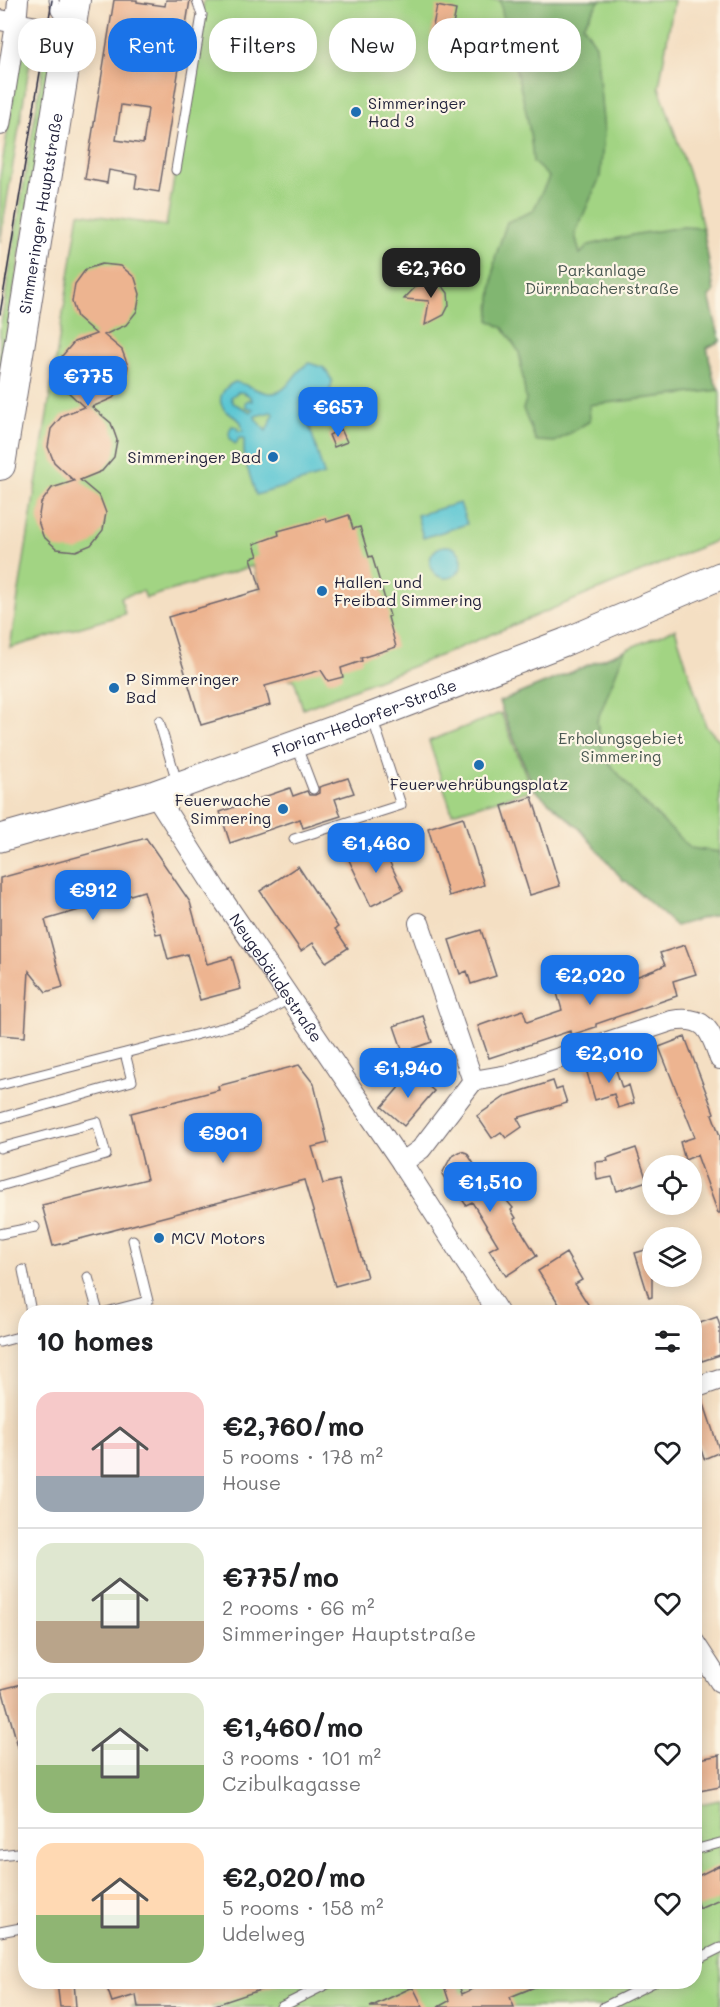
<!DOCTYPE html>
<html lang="en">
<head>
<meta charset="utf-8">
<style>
  :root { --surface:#fff; --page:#f6f6f6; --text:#202124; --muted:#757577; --line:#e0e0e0; --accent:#1a73e8 }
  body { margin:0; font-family:Mali,sans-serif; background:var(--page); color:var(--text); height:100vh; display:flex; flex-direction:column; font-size:22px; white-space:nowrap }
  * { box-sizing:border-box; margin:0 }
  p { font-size:20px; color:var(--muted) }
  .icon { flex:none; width:33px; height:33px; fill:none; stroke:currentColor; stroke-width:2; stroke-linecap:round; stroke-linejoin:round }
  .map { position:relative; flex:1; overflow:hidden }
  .details { position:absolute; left:18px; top:1305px; width:684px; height:684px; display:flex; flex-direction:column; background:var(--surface); border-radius:24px; box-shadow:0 3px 15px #0003 }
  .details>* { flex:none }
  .hud { position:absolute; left:18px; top:18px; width:684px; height:54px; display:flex; gap:12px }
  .tools { position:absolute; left:642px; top:1155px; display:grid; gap:12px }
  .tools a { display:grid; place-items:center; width:60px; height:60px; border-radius:50%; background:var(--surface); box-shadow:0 3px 15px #0003; font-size:30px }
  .price { position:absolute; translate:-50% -51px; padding:0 14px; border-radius:12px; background:var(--accent); color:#fff; font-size:20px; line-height:39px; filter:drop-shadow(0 2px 3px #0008) }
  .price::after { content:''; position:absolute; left:50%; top:36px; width:18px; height:14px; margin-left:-9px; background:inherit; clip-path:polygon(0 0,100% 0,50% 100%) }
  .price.on { background:#222; color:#fff }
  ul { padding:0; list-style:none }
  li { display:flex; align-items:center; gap:18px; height:150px; padding:0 18px }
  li+li { border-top:2px solid var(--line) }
  li span { display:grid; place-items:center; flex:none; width:168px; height:120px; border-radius:18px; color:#555 }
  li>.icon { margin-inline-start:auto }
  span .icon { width:72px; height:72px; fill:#fffc; stroke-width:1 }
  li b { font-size:26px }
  h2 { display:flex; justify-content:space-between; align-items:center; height:72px; padding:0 18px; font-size:26px }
  .pill { padding:0 21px; border-radius:24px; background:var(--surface); box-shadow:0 3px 15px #0003; font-size:21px; line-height:54px }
  .pill.on { background:var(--accent); color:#fff }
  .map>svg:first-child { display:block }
</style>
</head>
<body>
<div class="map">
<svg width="720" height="2007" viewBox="0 0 720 2007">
  <rect width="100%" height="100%" fill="#fcf5e5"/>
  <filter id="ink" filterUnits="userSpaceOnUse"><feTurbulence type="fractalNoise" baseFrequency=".0167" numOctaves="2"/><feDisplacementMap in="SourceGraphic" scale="12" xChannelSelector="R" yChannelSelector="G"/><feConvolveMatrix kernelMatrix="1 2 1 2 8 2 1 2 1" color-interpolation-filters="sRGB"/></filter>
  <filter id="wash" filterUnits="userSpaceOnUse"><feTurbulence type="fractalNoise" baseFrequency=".008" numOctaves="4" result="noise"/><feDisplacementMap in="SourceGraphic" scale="24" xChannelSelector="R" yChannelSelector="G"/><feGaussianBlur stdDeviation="1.35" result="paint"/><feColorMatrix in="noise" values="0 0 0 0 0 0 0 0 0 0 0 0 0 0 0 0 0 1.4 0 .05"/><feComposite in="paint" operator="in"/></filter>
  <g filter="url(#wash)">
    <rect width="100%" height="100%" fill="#f4dfc3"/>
    <!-- green -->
    <path fill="#a2d483" stroke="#627b5f" stroke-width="1.5" d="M204,0H674L659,87L693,186L703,229L714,292L709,296L720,341L707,347L713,377L720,393V539L444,654L303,709L294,679L289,680L253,566L146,598L143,591L121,597L125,614L10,648L79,213L166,226Z
      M33,37L34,38L0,242V177L20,55L23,46Z
      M48,46L54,47L0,375V329L46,49Z
      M675,629L706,726L720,741V913L676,926L626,881H624L579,828L534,789L499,702Z
      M501,713L532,790L452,813L429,741Z
      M720,1800V2007H130L215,1982H694L695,1805Z"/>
    <!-- forest -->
    <path fill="#81b671" stroke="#526c56" stroke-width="1.5" d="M500,0H600L583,25L596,45L604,132L600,177L575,234L580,254L589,245L637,234L683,227L703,228L714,292L709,296L720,341L707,348L713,377L719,390L589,405L590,421L555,442L536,441L523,409L526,400L519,352L503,328L489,320L495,258L507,222L533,211L549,177L533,162C530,107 509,55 500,0Z
      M625,650L597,721L604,757L640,799L690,848L720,852V913L676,926L626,881H624L579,828L534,789L499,702Z"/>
    <!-- water -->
    <path fill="#5ac6d3" stroke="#3e7487" stroke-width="1.5" fill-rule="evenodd" d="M309,363L324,368L332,380C332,400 314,402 307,417L324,475L256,495L244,457V438H239L236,444C229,441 227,432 232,426L237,427L238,431H243L241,422C236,417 230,415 225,410C215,399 224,387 235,382C247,384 256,391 268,393C289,396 293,370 309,363ZM238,392C244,392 251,395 252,401L248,400L245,403L246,407L253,409L251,412L233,403L231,397ZM271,412L274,414L266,431L256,420L255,416Z
      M460,503L467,524L423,538L417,515Z
      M430 562a16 16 0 1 1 32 0a16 16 0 1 1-32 0Z"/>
    <g id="blocks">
      <!-- building -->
      <path fill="#edb490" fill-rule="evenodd" d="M114,0H137V2L165,6L166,0H190L159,192L135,188L137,175L109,170L107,183L85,179ZM121,105L148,109L143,144L116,140Z
        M437,6L456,10L450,40L431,36Z
        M102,264L121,266L135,278L140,294L137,311L126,325L104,335L122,350L128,366L125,384L113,398L92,407L111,423L117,440L114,457L102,471L80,480L100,497L106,513L103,530L91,545L76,551L57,549L43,536L38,521L41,503L52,488L74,481L54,462L48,447L51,429L63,415L84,407L65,389L60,374L62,356L74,342L96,334L77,317L72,302L75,284L86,269Z
        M426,281L438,283L445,289L448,293L449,305L444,315L425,325L429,301L404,299L417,285Z
        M341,429L347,442L334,447L329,435Z
        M349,515L353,529L360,527L369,557L372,556L390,616L388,617L396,647L361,658L362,661L341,668L343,677L328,681L321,670L265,686L270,705L201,725L168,617L261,590L251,558L258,556L254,544L279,535L278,531L326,518L327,522Z
        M348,778L354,793L335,799L341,816L303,828L300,819L230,843L220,812L290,788L293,796L307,791L309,795H315L319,793V787Z
        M532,797L560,886L530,895L502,806Z
        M463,817L484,885L449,896L428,828Z
        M146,838L190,902L207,964L232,957L241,989L200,1000L187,954L168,959L161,933L156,934L144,891L45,920L63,987L46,992L29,971L25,1037L0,1035V878Z
        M380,842L403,890L371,906L348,858Z
        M298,866L338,927L335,929L348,948L326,962L313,943L301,951L260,891Z
        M481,930L496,976L471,984L467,971L460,974L449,940Z
        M685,945L696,974L673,981L677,996L596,1024V1027L571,1035L570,1031L489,1058L478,1026L523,1010L527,1022L562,1010L557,993L579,985L580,988L605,980L609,972L620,978L623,977L625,981L654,970L665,965L660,953Z
        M423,1016L432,1042L403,1052L394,1026Z
        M685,1037L714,1113L712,1114L720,1136V1213H718L697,1155L685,1160L680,1142L695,1137L659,1047Z
        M613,1061L622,1088L629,1085L634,1103L618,1108L614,1094L595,1100L586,1069Z
        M299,1065L314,1084L328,1143L312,1147L323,1184L339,1180L367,1277L335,1286L304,1180L53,1246L42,1205L147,1179L131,1113L219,1090L218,1086Z
        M412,1072L434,1091L404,1126L382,1107Z
        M553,1081L556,1090L562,1088L567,1103L517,1118L522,1127L506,1138L501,1132L492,1138L477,1116L506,1096Z
        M636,1148L647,1181L617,1191L612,1177L597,1180L595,1162L608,1161L607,1158Z
        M461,1151L467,1153L496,1199L502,1195L513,1208L511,1210L516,1218L514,1219L537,1256L506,1276L489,1250L498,1245L472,1202L466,1205L459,1195L456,1196L442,1174L451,1157Z
        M652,1248V1297L649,1298L635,1253Z
        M566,1253L582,1280L575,1284L593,1312H564L538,1271Z
        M717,1317L720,1326V1355L702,1361L694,1339V1325Z
        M702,1398L720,1452L704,1459L697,1437L694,1438V1400Z
        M26,1683V1757H21L2,1689Z
        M720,1755V1787L694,1792V1760Z
        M720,1865V1899L699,1908L694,1895V1878Z
        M57,1982H74L76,2007H60Z
        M105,1982H278V1984L209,2007H138L136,1995L112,2002Z
        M458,1982L462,1994L488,1982H547L510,1997L514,2007H438L449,2001L444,1986Z
        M413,1987L423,2007H370Z"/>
    </g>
  </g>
  <g filter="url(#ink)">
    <use href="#blocks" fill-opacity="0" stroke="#6c646b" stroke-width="1.5"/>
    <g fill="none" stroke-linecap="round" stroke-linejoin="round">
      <defs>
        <path id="service" d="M54,0L56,11L63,22
          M176,170L202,15L197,0
          M159,721L177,782
          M297,747L313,789
          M294,839L401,805L372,717
          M125,1053L245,1022L261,1015L290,998
          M0,1085L125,1053L132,1081L0,1118
          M0,1148L97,1122L106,1155L0,1186
          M0,1234L35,1227
          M23,1270L31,1312
          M88,1277L98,1312
          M106,1312L148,1301L133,1240
          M0,1342L26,1335
          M694,1850L720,1843
          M0,1855L26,1852
          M0,1932L26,1927
          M694,1961L720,1948
          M281,2007L331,1982
          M604,2007L654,1982"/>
        <g id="minor">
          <path d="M0,20L69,33"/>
          <path d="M0,125L16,24L18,0"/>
          <path id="s1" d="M155,794L215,888L402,1163L498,1312"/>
          <path d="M419,923L473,1081"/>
          <path d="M402,1163L421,1149L473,1081L508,1075L671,1021C706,1015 710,1030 720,1059"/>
          <path d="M694,1388L720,1379"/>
          <path d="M694,1642L720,1682"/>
        </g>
        <g id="secondary">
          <path id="s2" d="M0,838L155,794L372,716L565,642L720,576"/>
        </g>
        <g id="primary">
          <path id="s3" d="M0,465L75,0"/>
        </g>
      </defs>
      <!-- service casing -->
      <use href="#service" stroke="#6c646b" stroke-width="11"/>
      <!-- minor casing -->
      <use href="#minor" stroke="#6c646b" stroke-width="22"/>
      <!-- secondary casing -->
      <use href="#secondary" stroke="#6c646b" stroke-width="29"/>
      <!-- primary casing -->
      <use href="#primary" stroke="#6c646b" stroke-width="32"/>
      <!-- service -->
      <use href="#service" stroke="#fff" stroke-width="9"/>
      <!-- minor -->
      <use href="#minor" stroke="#fff" stroke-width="20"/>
      <!-- secondary -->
      <use href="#secondary" stroke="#fff" stroke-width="27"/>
      <!-- primary -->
      <use href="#primary" stroke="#fff" stroke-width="30"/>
      <!-- tram -->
      <path stroke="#22223b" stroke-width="1.5" d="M0,314L52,0"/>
    </g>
  </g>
  <!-- markers -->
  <g fill="#1f6fb2" stroke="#fcf5e5" stroke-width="2">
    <circle cx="356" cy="112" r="6"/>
    <circle cx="273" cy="457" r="6"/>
    <circle cx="322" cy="591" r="6"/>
    <circle cx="114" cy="688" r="6"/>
    <circle cx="479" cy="765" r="6"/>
    <circle cx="283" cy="809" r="6"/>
    <circle cx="159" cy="1238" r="6"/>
  </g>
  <g text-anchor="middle" stroke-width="4.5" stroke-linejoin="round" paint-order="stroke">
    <!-- poi labels -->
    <g font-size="16" fill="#22223b" stroke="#fcf5e5" text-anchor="start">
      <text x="368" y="109">Simmeringer<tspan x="368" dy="18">Had 3</tspan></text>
      <text x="261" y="463" text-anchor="end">Simmeringer Bad</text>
      <text x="334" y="588">Hallen- und<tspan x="334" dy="18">Freibad Simmering</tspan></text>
      <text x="126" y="685">P Simmeringer<tspan x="126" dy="18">Bad</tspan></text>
      <text x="479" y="790" text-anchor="middle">Feuerwehrübungsplatz</text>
      <text x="271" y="806" text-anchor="end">Feuerwache<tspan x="271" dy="18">Simmering</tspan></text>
      <text x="171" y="1244">MCV Motors</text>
    </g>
    <!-- street labels -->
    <g font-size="16" fill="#22223b" stroke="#fcf5e5">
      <text dy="6" stroke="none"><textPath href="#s3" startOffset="255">Simmeringer Hauptstraße</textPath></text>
      <text dy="6" stroke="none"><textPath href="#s2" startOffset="384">Florian-Hedorfer-Straße</textPath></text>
      <text dy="6" stroke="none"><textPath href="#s1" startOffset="220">Neugebäudestraße</textPath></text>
    </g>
    <!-- park labels -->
    <g font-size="16" fill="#485751" stroke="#fcf5e5">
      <text x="602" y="276">Parkanlage<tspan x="602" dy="18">Dürrnbacherstraße</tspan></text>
      <text x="621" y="744">Erholungsgebiet<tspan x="621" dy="18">Simmering</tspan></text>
    </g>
  </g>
</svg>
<div class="tools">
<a><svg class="icon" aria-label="locate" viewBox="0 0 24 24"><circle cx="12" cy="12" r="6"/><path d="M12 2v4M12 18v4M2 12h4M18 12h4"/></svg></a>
<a><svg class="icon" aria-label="layers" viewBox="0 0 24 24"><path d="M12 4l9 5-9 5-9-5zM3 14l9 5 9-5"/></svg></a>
</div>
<b class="price on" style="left:431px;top:299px">€2,760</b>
<b class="price" style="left:88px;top:407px">€775</b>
<b class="price" style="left:338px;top:438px">€657</b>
<b class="price" style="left:376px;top:874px">€1,460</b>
<b class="price" style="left:93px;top:921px">€912</b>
<b class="price" style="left:590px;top:1006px">€2,020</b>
<b class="price" style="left:609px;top:1084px">€2,010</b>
<b class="price" style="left:408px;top:1099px">€1,940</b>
<b class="price" style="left:223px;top:1164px">€901</b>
<b class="price" style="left:490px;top:1213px">€1,510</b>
<div class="hud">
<a class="pill">Buy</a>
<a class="pill on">Rent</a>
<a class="pill">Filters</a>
<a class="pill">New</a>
<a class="pill">Apartment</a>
</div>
<section class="details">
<h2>10 homes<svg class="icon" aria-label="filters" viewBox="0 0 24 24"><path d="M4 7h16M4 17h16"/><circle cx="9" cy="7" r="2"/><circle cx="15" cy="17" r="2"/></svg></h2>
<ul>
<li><span style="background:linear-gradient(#f6c9c9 70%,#9aa5b1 0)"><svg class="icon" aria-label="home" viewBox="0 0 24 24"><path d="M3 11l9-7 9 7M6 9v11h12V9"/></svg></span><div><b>€2,760/mo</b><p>5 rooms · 178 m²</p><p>House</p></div><svg class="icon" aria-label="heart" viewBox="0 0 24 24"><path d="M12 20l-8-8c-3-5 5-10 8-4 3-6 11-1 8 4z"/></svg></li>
<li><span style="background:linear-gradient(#dfe7d0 65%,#b9a48a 0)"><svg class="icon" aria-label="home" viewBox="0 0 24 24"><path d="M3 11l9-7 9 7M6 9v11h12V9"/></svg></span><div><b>€775/mo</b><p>2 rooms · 66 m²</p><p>Simmeringer Hauptstraße</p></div><svg class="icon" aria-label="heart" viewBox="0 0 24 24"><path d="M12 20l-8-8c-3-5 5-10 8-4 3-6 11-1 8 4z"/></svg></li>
<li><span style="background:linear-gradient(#dfe7d0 60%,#8fb573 0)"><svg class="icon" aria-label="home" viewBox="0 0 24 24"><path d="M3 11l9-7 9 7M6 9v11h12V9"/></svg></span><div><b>€1,460/mo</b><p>3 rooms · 101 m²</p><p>Czibulkagasse</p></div><svg class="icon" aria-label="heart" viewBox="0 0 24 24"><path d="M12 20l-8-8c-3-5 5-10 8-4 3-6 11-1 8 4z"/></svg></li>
<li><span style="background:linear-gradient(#ffd9b3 60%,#8fb573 0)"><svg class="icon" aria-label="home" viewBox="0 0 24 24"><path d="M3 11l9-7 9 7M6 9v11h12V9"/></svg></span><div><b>€2,020/mo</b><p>5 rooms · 158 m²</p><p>Udelweg</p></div><svg class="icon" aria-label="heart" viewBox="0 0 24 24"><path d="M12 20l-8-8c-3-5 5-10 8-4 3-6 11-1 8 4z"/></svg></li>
</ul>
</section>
</div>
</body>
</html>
